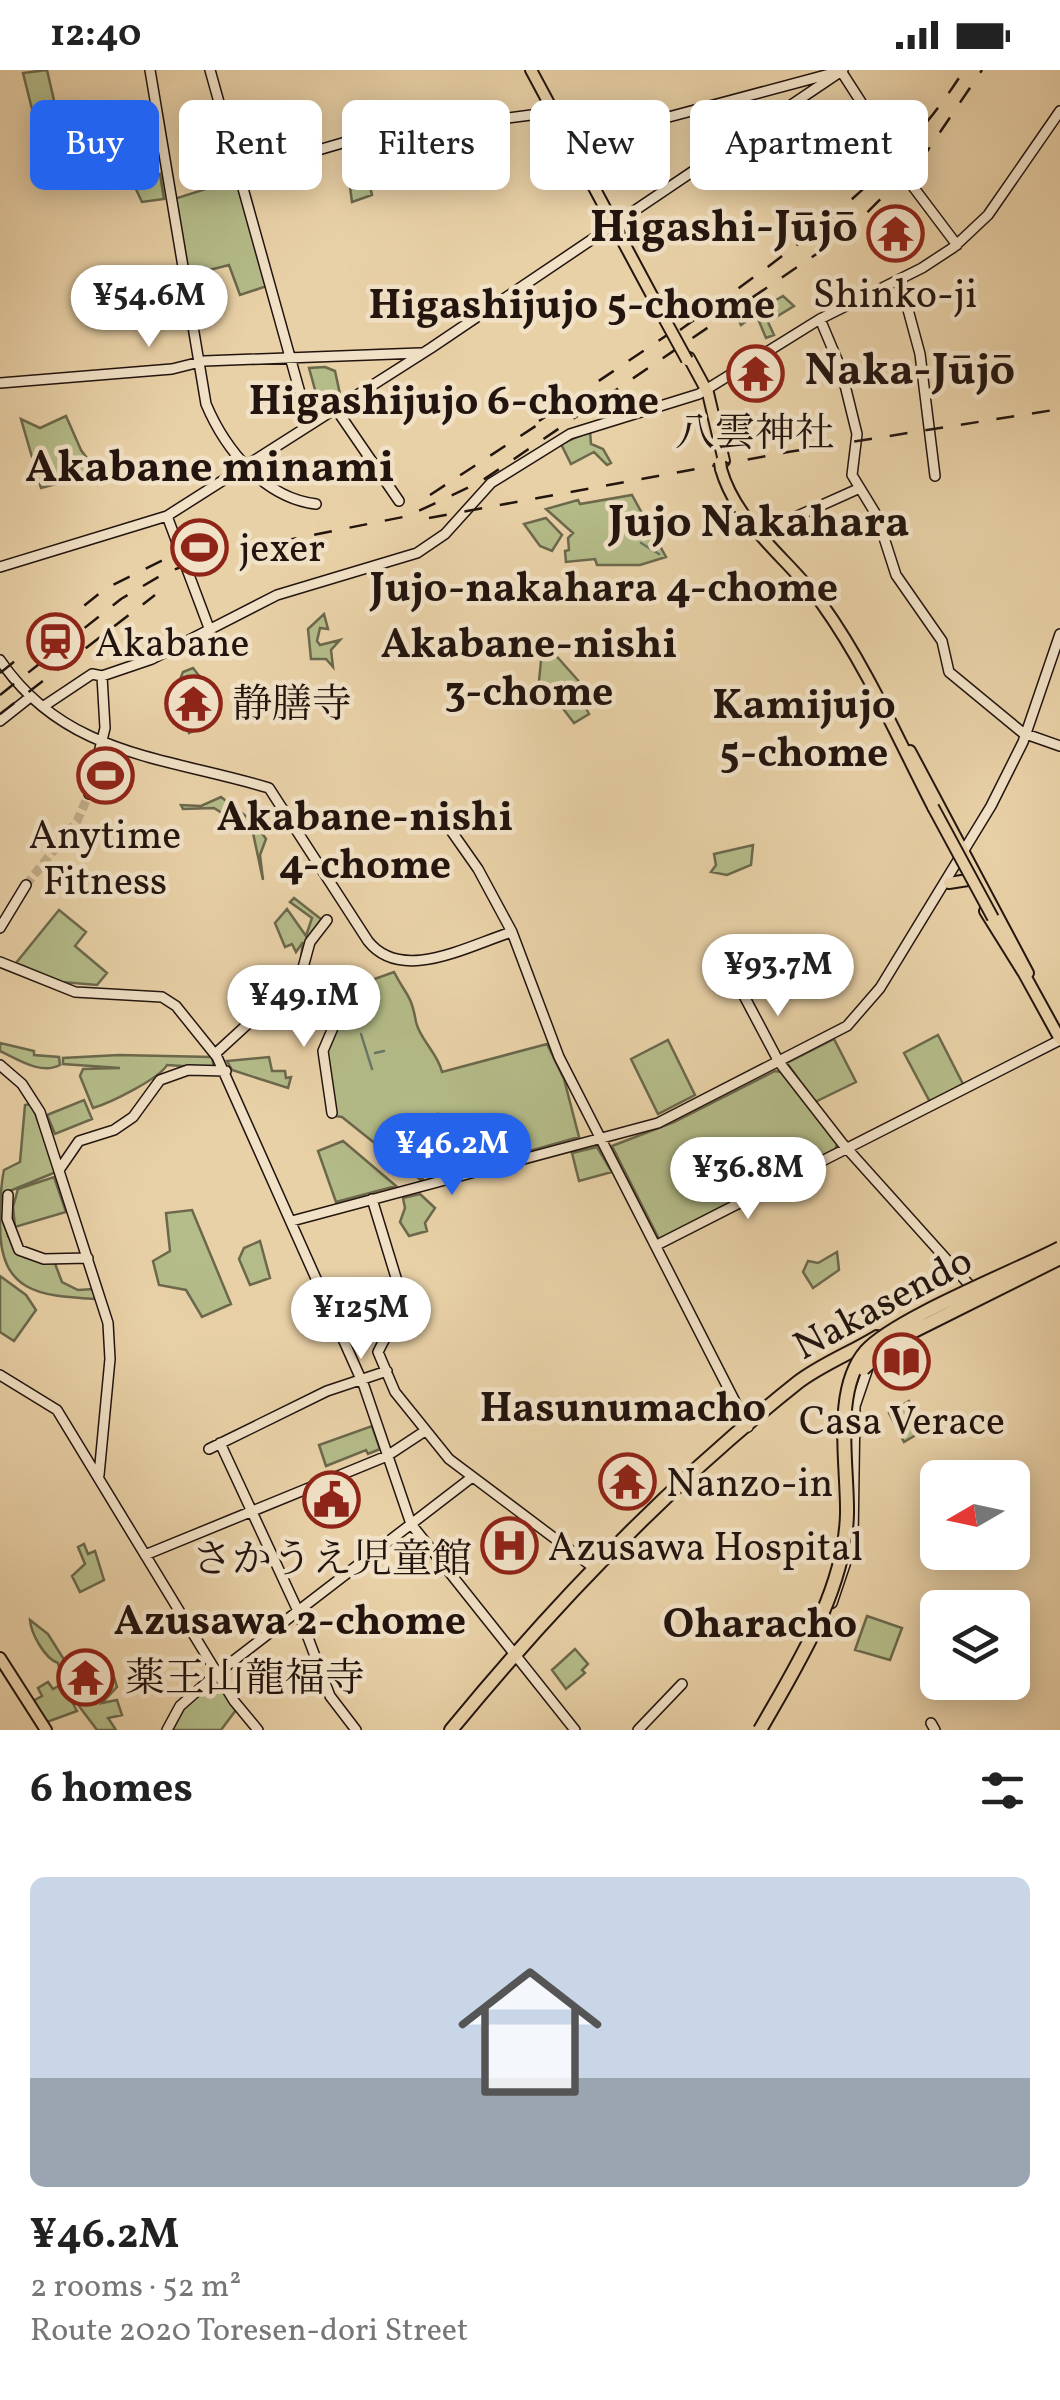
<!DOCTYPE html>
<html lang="en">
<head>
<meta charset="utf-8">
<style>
  :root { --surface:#fff; --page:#f6f6f6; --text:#222; --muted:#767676; --line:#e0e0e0; --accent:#2563eb }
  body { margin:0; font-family:Vollkorn,"Noto Serif JP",serif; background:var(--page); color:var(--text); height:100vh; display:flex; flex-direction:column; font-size:38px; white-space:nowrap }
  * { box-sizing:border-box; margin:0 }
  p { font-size:32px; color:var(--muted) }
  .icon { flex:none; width:55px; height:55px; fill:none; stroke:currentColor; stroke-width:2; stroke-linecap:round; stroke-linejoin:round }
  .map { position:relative; height:1660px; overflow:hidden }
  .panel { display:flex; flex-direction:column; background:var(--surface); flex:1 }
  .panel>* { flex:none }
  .guide { position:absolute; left:30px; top:30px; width:1000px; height:90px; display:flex; gap:20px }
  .needle { width:65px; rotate:261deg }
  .controls { position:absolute; left:920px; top:1390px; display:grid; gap:20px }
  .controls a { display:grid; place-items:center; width:110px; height:110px; border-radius:15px; background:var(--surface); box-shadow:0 5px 25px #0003; font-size:50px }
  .price { position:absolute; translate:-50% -85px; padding:0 22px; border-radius:35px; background:#fff; color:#222; font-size:32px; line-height:65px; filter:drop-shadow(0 2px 5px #0008) }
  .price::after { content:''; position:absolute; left:50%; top:60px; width:30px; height:22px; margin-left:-15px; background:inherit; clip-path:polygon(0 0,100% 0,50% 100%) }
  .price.active { background:var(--accent); color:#fff }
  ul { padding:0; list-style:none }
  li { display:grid; align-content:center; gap:20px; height:530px; padding:0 30px }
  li+li { border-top:2px solid var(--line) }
  li span { display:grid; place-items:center; height:310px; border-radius:15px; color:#555 }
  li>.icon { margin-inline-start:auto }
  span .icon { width:180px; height:180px; fill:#fffc; stroke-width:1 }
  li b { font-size:42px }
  h2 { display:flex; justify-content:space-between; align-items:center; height:120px; padding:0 30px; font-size:42px }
  .chip { padding:0 35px; border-radius:15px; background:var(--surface); box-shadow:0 5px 25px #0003; font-size:35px; line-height:90px }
  .chip.active { background:var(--accent); color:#fff }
  .status { display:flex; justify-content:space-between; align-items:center; height:70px; padding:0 50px; background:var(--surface); direction:ltr }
  .status svg { height:28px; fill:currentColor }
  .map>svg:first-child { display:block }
</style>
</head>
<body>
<div class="status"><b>12:40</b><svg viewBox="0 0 49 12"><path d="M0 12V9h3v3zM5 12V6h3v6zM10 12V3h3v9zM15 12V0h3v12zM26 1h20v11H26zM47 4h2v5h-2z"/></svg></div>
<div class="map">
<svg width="1060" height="1660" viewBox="0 0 1060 1660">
  <rect width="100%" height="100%" fill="#e9d1a7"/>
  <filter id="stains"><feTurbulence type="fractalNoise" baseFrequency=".002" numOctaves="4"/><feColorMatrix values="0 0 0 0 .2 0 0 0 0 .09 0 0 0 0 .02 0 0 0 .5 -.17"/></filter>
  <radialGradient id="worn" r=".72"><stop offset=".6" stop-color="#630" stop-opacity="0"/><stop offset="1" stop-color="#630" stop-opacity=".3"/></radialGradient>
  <!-- green -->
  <path fill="#b4bc89" stroke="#6b684c" stroke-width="2.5" d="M47,0L56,39L46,42L44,36L32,39L23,3Z
    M722,48L735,67L712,82L700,63Z
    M364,91L372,125L352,132L347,95Z
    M160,104L164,129L142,132L133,113Z
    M237,109L267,216L240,225L229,195L186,206L174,129Z
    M783,226L794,236L768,252L774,265L766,268L756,244L741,255L739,251Z
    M325,297L335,301L340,324L319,334L309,298Z
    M66,346L81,380L98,403L41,418L21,349L40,358Z
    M590,361L591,374L603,379L611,393L607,395L594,382L571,394L561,374Z
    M632,425L666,487L640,495H597L595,489L566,492L565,481L569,480L568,468L573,463L546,439L578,430L580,434Z
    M546,448L562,465L552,481L540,476L524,454Z
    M324,544L328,559L320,558L317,571L320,575L340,570L331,580L333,597L326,589H311L308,559Z
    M543,571L592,626L582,631L589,644L574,653L558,632L543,631L544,622L538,621Z
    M193,598L214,625L206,631L201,626L196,629L193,614L181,620L180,631L192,643L197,659L189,663L186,655L179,654L177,641L181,640L175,622L183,602Z
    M221,727L255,753L266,769L260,785L263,810L253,763L214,738L183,739L181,735L201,736Z
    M753,775L751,795L727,805L711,802L716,795L714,784Z
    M294,828L321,849L301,888L303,872L296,882L292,874L285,877L275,853L287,839L306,866L312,848L290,832Z
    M59,840L86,862L75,876L107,903L97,915L62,912L16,893Z
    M394,902C407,927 411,924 416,952C420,970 438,983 442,1002L547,974L564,1009L579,1067L462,1100L449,1050L455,1047L438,1044L422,1111L342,1047L334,1046L327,981L338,954L341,921Z
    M938,965L963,1014L930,1032L904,983Z
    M834,969L856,1012L815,1032L787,993Z
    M668,970L695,1025L658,1044L631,989Z
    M0,973L34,981V985L59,987L60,995C41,1005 19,990 0,981Z
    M119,985L212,987L214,998L167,995C159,1009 110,1033 93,1038L80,1006L83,999L120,998L63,994V988Z
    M269,987L272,1001H285L286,1008L291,1007L288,1018L232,1000L227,991Z
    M775,1001L781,1002L837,1074L835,1081L659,1169L612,1076L674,1052Z
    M84,1030L92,1049L55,1064L47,1045Z
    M32,1034L56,1102L7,1122L8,1166L25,1187L54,1191L62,1212L78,1220L93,1219L95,1229C38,1226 0,1222 0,1155C0,1137 0,1118 4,1100L20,1092L25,1035Z
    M343,1071L396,1116L336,1132L318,1081Z
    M597,1077L612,1102L579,1111L572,1083Z
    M54,1107L66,1142L15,1157L13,1137L18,1119Z
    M420,1124L435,1138L425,1153L427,1161L409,1166L400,1152L405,1138L403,1128Z
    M192,1140L231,1234L202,1247L186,1220L159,1215L153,1191L170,1181L166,1143Z
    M260,1171L270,1208L250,1215L239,1189L244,1178Z
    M837,1182L839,1200L813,1218L803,1202L808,1191L818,1193Z
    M0,1206L26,1225L36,1240L14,1271L0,1262Z
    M909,1331L924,1360L904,1372L889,1343Z
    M372,1356L380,1379L368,1384L366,1380L326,1396L319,1375Z
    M84,1474L88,1484L95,1481L104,1510L80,1522L72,1506L85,1494L78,1477Z
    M867,1546L902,1558L890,1590L855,1580Z
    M30,1550L48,1564L68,1596L75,1598L93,1621H102L103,1616L96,1611L104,1601L113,1604L117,1617L102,1633L117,1630L122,1645L108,1648L116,1660H97C81,1638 63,1619 58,1593C44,1588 31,1563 30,1550Z
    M575,1579L588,1594L582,1600L585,1603L566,1619L552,1600Z
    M216,1611L236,1640L221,1660H172L187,1633Z
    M48,1612L53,1619L62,1614L77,1641L47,1652L33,1631L42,1626L38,1618Z"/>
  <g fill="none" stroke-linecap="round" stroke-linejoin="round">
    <!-- stream -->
    <path stroke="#697667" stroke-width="2.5" d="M641,473L659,484
      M361,964L372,999
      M375,983L384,981"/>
    <!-- secondary-tunnel -->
    <path stroke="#c1ab88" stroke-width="9" stroke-dasharray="9 4.5" stroke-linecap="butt" d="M26,815L77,751L89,724"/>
    <defs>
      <path id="secondary" d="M150,0L206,334C225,379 264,428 316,434
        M210,0L309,355
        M841,1L861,32V39
        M575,72L841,1
        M239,103L363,67L554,42
        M911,114L957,175
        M900,210L920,284L935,406
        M820,249L841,299L857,364L852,405L877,446L896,505L942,571L949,602L1023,663L1060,676
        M0,313L172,299L204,291L420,283
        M336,339L399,431
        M167,446L209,558
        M764,461L860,418
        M0,497L167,446L431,278L843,0
        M0,590C65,686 166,687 269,718L368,871C402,914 469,875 512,862
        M44,636L92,604L102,606L152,589L277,525L417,483L445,464L491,413L570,364L699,324L820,249L922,198L954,177L988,145L1060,41
        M0,651L29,628
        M89,724L105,658L102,606
        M452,762L478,799L512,862L559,987L748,1357
        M0,858L26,815
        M0,892L75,922L162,927L176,936L217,987L364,1316L411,1454L575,1660
        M743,924L779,992L842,1073L974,1220
        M215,984L301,905L310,872L327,850
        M0,995L22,1014L40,1042L108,1253L110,1289L99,1405
        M332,1043L323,981L335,953L338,918
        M59,1100L79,1071L114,1060L133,1047L160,1010L188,1000L226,1001
        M8,1125L7,1149L19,1180L44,1189L88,1188
        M372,1129L401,1224L400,1239L378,1282L395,1322L449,1389L594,1498
        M292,1151L658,1053L847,956L880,918L991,736L1023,672L1060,564
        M657,1175L1060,970
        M0,1305L57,1340L234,1631L258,1660
        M220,1373L298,1541L330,1626L356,1660
        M209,1379L327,1321L387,1301
        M145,1485L387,1386L425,1361
        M832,1533L853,1471L855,1336L869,1295
        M931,1653L935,1660
        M167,1660L180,1636L220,1601L471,1408
        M638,1660L682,1614"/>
      <path id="primary" d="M531,0L664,248
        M689,288L708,323L724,391
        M721,399C737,455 789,489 822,534C867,597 898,669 933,737
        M910,681L1028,903
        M949,813L968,810
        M985,841L1023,902
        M1022,900L1060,969
        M0,1588L46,1660"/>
      <path id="highway" d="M451,1660C555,1533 669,1415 797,1313C820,1295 851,1283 877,1267"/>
    </defs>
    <!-- secondary casing -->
    <use href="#secondary" stroke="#22140e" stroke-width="12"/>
    <!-- primary casing -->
    <use href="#primary" stroke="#22140e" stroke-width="14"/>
    <!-- highway casing -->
    <use href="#highway" stroke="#22140e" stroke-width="16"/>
    <!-- secondary -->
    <use href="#secondary" stroke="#f1e1c6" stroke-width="9"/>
    <!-- primary -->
    <use href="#primary" stroke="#e9d1a7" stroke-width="10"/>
    <!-- highway -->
    <use href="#highway" stroke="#e9d1a7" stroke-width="12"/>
    <!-- rail -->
    <path stroke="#22140e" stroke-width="2.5" stroke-dasharray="18 18" stroke-linecap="butt" d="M680,260C785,185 895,111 964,0
      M539,351L688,251
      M430,425L551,346
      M429,448L788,382L1060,339
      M0,603L105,519L179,482
      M0,625L121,529L165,503L217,484L408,446L480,412L846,164L926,83L982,0
      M0,644L155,525"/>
    <defs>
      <path id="secondary-bridge" d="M861,39L867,69L911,114"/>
      <path id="primary-bridge" d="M664,248L687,290
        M720,392L721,399
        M933,737L993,848"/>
      <path id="highway-bridge" d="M863,1299L892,1272L1060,1188
        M760,1660C797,1595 845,1520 847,1444C848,1395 832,1320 866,1281C894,1249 1016,1201 1060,1178"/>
    </defs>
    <!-- secondary-bridge casing -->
    <use href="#secondary-bridge" stroke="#22140e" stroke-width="12" stroke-linecap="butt"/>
    <!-- primary-bridge casing -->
    <use href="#primary-bridge" stroke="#22140e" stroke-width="14" stroke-linecap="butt"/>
    <!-- highway-bridge casing -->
    <use href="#highway-bridge" stroke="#22140e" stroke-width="16" stroke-linecap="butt"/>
    <!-- secondary-bridge -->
    <use href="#secondary-bridge" stroke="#f1e1c6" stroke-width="9"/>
    <!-- primary-bridge -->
    <use href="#primary-bridge" stroke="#e9d1a7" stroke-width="10"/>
    <!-- highway-bridge -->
    <use href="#highway-bridge" stroke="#e9d1a7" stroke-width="12"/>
  </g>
  <!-- icons -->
  <defs>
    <symbol id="temple-ring" viewBox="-11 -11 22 22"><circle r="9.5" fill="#f1e1c6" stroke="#8f2418" stroke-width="1.5"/><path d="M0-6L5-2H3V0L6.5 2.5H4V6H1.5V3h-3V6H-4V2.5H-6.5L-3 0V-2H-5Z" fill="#8f2418"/></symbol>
    <symbol id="stadium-ring" viewBox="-11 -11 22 22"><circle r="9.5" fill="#f1e1c6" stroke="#8f2418" stroke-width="1.5"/><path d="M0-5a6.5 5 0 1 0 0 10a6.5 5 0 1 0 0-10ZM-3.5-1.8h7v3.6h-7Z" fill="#8f2418"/></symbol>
    <symbol id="station-ring" viewBox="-11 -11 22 22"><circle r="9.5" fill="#f1e1c6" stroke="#8f2418" stroke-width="1.5"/><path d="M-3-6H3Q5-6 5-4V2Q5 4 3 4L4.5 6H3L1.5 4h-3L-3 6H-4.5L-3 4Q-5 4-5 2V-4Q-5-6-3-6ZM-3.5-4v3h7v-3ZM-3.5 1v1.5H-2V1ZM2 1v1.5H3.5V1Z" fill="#8f2418"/></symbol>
    <symbol id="library-ring" viewBox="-11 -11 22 22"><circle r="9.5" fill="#f1e1c6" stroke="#8f2418" stroke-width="1.5"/><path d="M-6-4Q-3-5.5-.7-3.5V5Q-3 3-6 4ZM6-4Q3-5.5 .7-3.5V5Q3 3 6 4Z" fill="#8f2418"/></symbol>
    <symbol id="civic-ring" viewBox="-11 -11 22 22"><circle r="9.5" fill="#f1e1c6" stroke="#8f2418" stroke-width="1.5"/><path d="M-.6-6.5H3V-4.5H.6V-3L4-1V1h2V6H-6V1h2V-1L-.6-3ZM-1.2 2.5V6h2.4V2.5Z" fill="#8f2418"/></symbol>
    <symbol id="hospital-ring" viewBox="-11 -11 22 22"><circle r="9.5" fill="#f1e1c6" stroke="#8f2418" stroke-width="1.5"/><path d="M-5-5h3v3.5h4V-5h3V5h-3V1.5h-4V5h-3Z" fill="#8f2418"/></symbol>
  </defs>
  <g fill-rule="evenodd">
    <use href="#temple-ring" x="864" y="132" width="63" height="63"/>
    <use href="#temple-ring" x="724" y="272" width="63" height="63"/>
    <use href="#stadium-ring" x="168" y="446" width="63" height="63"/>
    <use href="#station-ring" x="24" y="540" width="63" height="63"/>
    <use href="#temple-ring" x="162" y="602" width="63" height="63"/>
    <use href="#stadium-ring" x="74" y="674" width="63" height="63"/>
    <use href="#library-ring" x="870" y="1260" width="63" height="63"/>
    <use href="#temple-ring" x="596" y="1380" width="63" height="63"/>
    <use href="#civic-ring" x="300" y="1398" width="63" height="63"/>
    <use href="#hospital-ring" x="478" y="1444" width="63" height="63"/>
    <use href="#temple-ring" x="54" y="1576" width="63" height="63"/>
  </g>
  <g text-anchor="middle" stroke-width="9" stroke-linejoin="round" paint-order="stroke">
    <!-- poi labels -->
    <g font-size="40" fill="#22140e" stroke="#f1e1c6" text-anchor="start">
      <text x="895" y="237" text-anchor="middle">Shinko-ji</text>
      <text x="755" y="376" text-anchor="middle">八雲神社</text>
      <text x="239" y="491">jexer</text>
      <text x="95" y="586">Akabane</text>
      <text x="232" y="647">静膳寺</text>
      <text x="105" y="778" text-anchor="middle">Anytime<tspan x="105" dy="46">Fitness</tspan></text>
      <text x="902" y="1364" text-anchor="middle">Casa Verace</text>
      <text x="666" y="1426">Nanzo-in</text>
      <text x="548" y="1490">Azusawa Hospital</text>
      <text x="332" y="1502" text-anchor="middle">さかうえ児童館</text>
      <text x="125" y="1621">薬王山龍福寺</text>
    </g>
    <!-- street labels -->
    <g font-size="40" fill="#22140e" stroke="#f1e1c6">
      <text transform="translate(882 1232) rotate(-28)" y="14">Nakasendo</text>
    </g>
    <!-- neighbourhood labels -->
    <g font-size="42" font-weight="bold" fill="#22140e" stroke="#f1e1c6">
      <text x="572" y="248">Higashijujo 5-chome</text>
      <text x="454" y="344">Higashijujo 6-chome</text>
      <text x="604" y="531">Jujo-nakahara 4-chome</text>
      <text x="529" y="587">Akabane-nishi<tspan x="529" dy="48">3-chome</tspan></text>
      <text x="804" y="648">Kamijujo<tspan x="804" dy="48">5-chome</tspan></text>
      <text x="365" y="760">Akabane-nishi<tspan x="365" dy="48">4-chome</tspan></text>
      <text x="623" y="1351">Hasunumacho</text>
      <text x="290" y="1564">Azusawa 2-chome</text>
      <text x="760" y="1567">Oharacho</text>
    </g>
    <!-- quarter labels -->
    <g font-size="45" font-weight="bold" fill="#22140e" stroke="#f1e1c6">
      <text x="724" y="171">Higashi-Jūjō</text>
      <text x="910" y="314">Naka-Jūjō</text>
      <text x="210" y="411">Akabane minami</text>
      <text x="759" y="466">Jujo Nakahara</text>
    </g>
  </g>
  <rect width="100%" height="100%" filter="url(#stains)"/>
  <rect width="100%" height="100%" fill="url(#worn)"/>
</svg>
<div class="controls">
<a><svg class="needle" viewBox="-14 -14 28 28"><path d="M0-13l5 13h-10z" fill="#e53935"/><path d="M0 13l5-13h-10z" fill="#767676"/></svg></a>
<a><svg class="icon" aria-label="layers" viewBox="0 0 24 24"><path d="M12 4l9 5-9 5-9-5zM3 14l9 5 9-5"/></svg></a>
</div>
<b class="price" style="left:149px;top:280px">¥54.6M</b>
<b class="price" style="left:778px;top:949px">¥93.7M</b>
<b class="price" style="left:304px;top:980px">¥49.1M</b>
<b class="price active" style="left:452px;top:1128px">¥46.2M</b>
<b class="price" style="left:748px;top:1152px">¥36.8M</b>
<b class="price" style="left:361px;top:1292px">¥125M</b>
<div class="guide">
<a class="chip active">Buy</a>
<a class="chip">Rent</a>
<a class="chip">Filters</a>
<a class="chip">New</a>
<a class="chip">Apartment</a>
</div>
</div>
<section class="panel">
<h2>6 homes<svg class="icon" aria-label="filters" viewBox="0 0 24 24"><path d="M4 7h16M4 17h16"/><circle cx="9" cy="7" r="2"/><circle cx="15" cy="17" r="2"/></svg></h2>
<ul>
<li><span style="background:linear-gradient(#c9d6e8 65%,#9aa5b1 0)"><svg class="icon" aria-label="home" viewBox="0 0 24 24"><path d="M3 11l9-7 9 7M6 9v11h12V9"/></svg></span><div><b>¥46.2M</b><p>2 rooms · 52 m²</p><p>Route 2020 Toresen-dori Street</p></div></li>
</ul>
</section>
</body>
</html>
